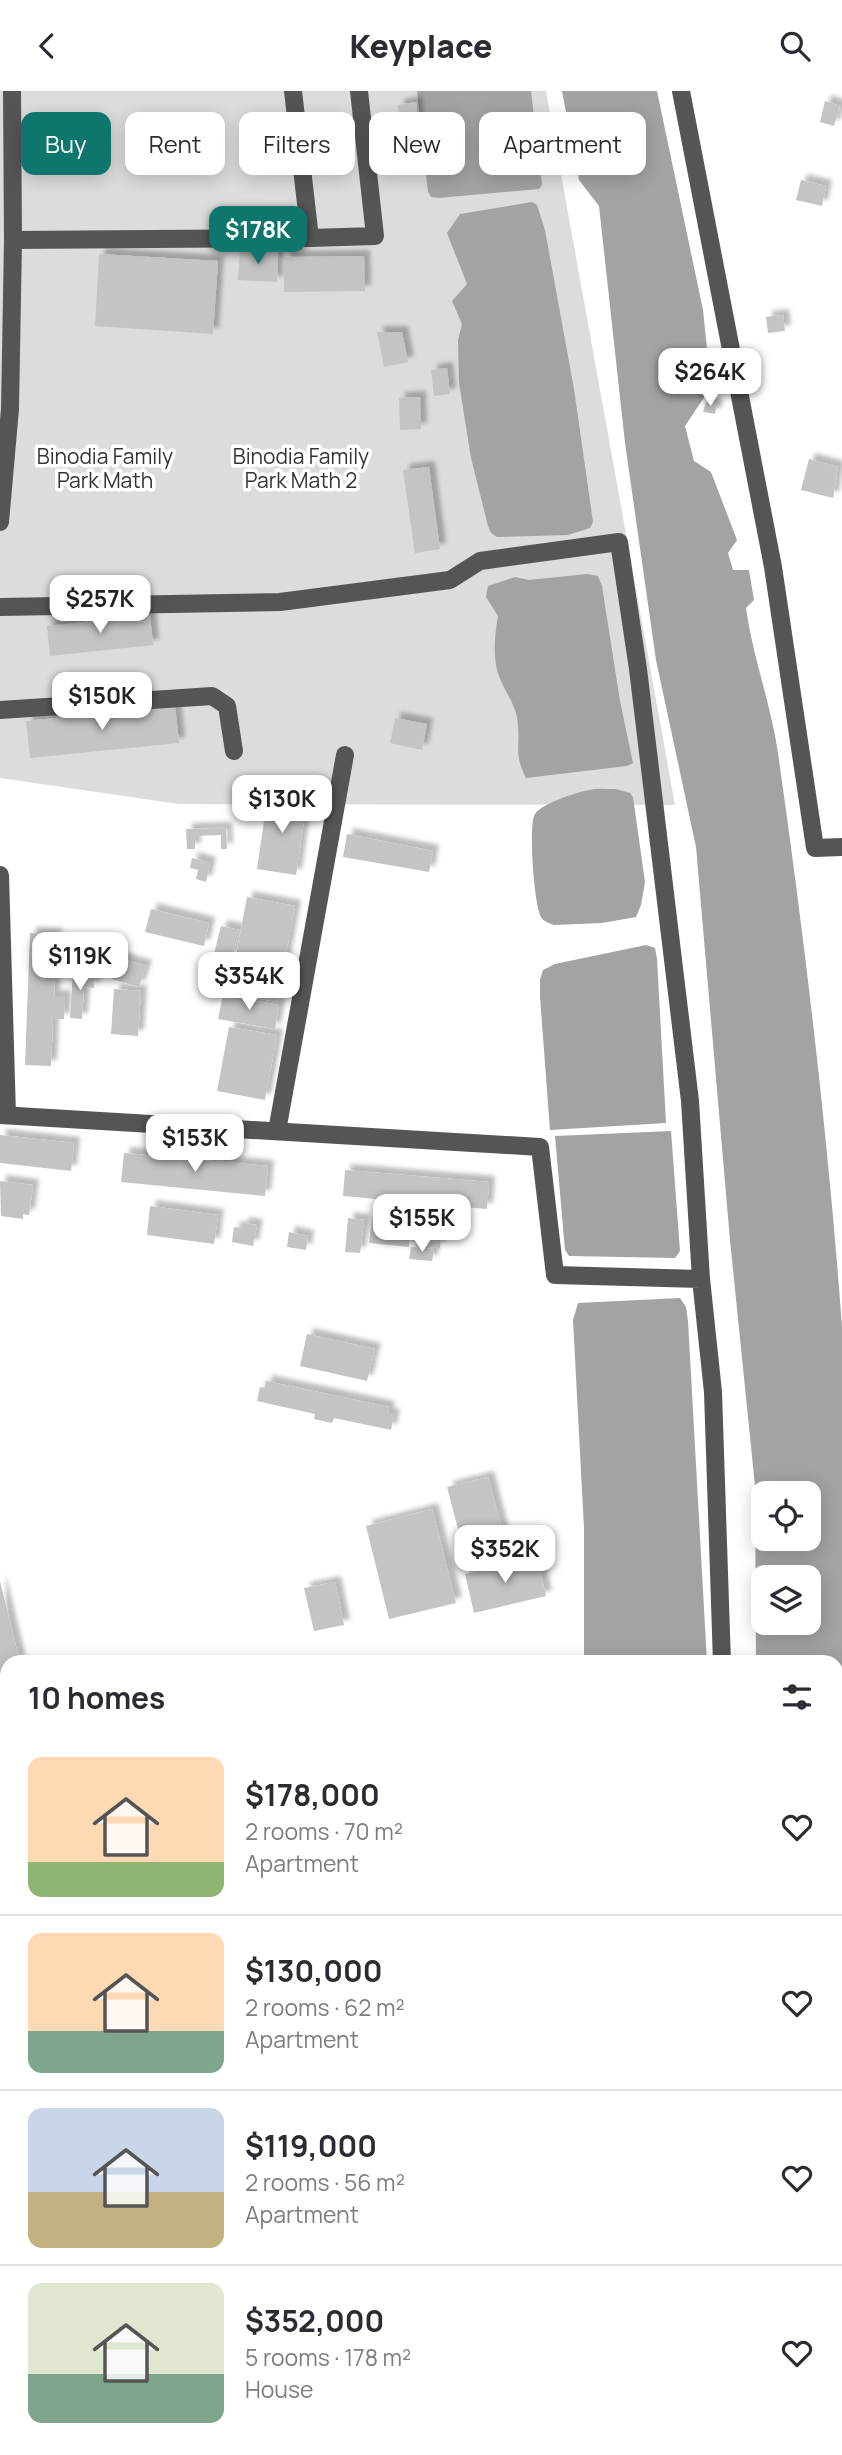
<!DOCTYPE html>
<html lang="en">
<head>
<meta charset="utf-8">
<style>
  :root { --surface:#fff; --page:#f7f7f7; --text:#2b2b33; --muted:#7c7c81; --line:#e1e1e2; --accent:#0f766e }
  body { margin:0; font-family:Manrope,sans-serif; background:var(--page); color:var(--text); height:100vh; display:flex; flex-direction:column; font-size:26px; white-space:nowrap }
  * { box-sizing:border-box; margin:0 }
  p { font-size:23px; color:var(--muted) }
  .icon { flex:none; width:38px; height:38px; fill:none; stroke:currentColor; stroke-width:2; stroke-linecap:round; stroke-linejoin:round }
  .map { position:relative; flex:1; overflow:hidden }
  .sheet { position:absolute; left:0px; top:1564px; width:844px; height:800px; display:flex; flex-direction:column; background:var(--surface); border-radius:21px 21px 0 0; box-shadow:0 4px 18px #0003 }
  .sheet>* { flex:none }
  .top-card { position:absolute; left:21px; top:21px; width:802px; height:63px; display:flex; gap:14px }
  .fabs { position:absolute; left:751px; top:1390px; display:grid; gap:14px }
  .fabs a { display:grid; place-items:center; width:70px; height:70px; border-radius:14px; background:var(--surface); box-shadow:0 4px 18px #0003; font-size:35px }
  .price { position:absolute; translate:-50% -60px; padding:0 16px; border-radius:14px; background:#fff; color:#222; font-size:23px; line-height:46px; filter:drop-shadow(0 2px 4px #0008) }
  .price::after { content:''; position:absolute; left:50%; top:42px; width:21px; height:16px; margin-left:-10px; background:inherit; clip-path:polygon(0 0,100% 0,50% 100%) }
  .price.current { background:var(--accent); color:#fff }
  ul { padding:0; list-style:none }
  li { display:flex; align-items:center; gap:21px; height:175px; padding:0 28px }
  li+li { border-top:2px solid var(--line) }
  li span { display:grid; place-items:center; flex:none; width:196px; height:140px; border-radius:14px; color:#555 }
  li>.icon { margin-inline-start:auto }
  span .icon { width:84px; height:84px; fill:#fffc; stroke-width:1 }
  li b { font-size:30px }
  h2 { display:flex; justify-content:space-between; align-items:center; height:84px; padding:0 28px; font-size:30px }
  .chip { padding:0 24px; border-radius:14px; background:var(--surface); box-shadow:0 4px 18px #0003; font-size:24px; line-height:63px }
  .chip.current { background:var(--accent); color:#fff }
  header { display:flex; justify-content:space-between; align-items:center; height:91px; padding:0 28px; background:var(--surface); font-size:32px; font-weight:800 }
  .map>svg:first-child { display:block }
</style>
</head>
<body>
<header><svg class="icon" aria-label="back" viewBox="0 0 24 24"><path d="M15 5l-7 7 7 7"/></svg>Keyplace<svg class="icon" aria-label="search" viewBox="0 0 24 24"><circle cx="10" cy="10" r="6"/><path d="M15 15l6 6"/></svg></header>
<div class="map">
<svg width="842" height="2364" viewBox="0 0 842 2364">
  <defs>
    <filter id="shadow"><feDropShadow dx="6" dy="-6" stdDeviation="2" flood-color="#0004"/></filter>
  </defs>
  <rect width="100%" height="100%" fill="#fff"/>
  <!-- green -->
  <path fill="#dcdcdc" d="M0,0H546L675,714L179,713L0,687Z"/>
  <!-- water -->
  <path fill="#a3a3a3" fill-rule="evenodd" d="M417,0H531L542,94L539,98L439,107L431,106L428,101Z
    M562,0H657L703,219L711,296L685,335L694,370L711,381L737,449L728,462L733,479H749L754,509L746,517C753,567 771,613 778,662C805,852 828,1044 842,1236V2364H746V2357H836V1572L756,1571L755,1395L730,1149L696,756L656,569L625,352L599,115L579,89ZM763,1402H808V1447H763ZM763,1486H808V1531H763Z
    M532,111L537,114L545,139L574,298L593,431L590,437L568,444L497,446L491,442L488,435L471,367L459,292L458,249L462,233L452,210L467,193L447,142L460,123Z
    M587,483L598,485L602,495L620,610L633,672L627,675L526,687C514,664 520,657 518,634C517,613 502,598 497,579C493,561 495,542 498,525L486,506L488,495L515,486L529,489Z
    M616,698L630,702L633,706L645,791L641,814L636,826L602,832L554,834C549,832 543,830 541,826C534,814 528,733 535,723C541,713 577,701 589,699C597,697 607,698 616,698Z
    M646,854L655,857L657,868L666,1032L550,1039L540,906V888L543,879L555,873Z
    M671,1040L680,1160L675,1167L569,1165L565,1159L555,1045Z
    M680,1207L686,1216L688,1230L707,1571H584V1437L573,1229L578,1212Z
    M575,2357H688V2364H575Z"/>
  <!-- building -->
  <path fill="#c4c4c4" filter="url(#shadow)" d="M825,10L840,15L834,35L820,31Z
    M416,11L418,32L400,34L398,14Z
    M801,89L826,95L822,115L796,109Z
    M240,159L278,161L277,191L238,189Z
    M99,163L218,170L213,243L95,235Z
    M364,165L365,200L284,201V166Z
    M783,224L785,240L768,242L766,226Z
    M377,241H402L408,271L384,276Z
    M447,277L450,303L434,305L431,279Z
    M420,306L421,338L400,339L399,307Z
    M706,311L717,314L715,323L703,321Z
    M809,368L838,376L833,407L801,399Z
    M429,376L440,458L415,462L403,379Z
    M150,524L153,554L50,565L47,535Z
    M175,615L179,652L30,667L26,630Z
    M395,627L427,633L422,659L390,652Z
    M268,703L307,709L296,784L257,778Z
    M226,737L227,758H221V744L195,745V758H187L186,738Z
    M347,743L433,760L429,781L343,766Z
    M192,767L210,772L206,791L196,788L198,779L190,777Z
    M247,806L295,815L277,911L229,902Z
    M151,818L209,832L204,855L145,841Z
    M221,835L239,839L232,867L214,863Z
    M30,842L56,843L54,905H65L64,928H53L51,975L25,974Z
    M119,867L146,875L139,896L112,888Z
    M73,881L94,882V897L84,896L82,928L70,927Z
    M114,898L141,900L138,945L111,943Z
    M223,904L279,914L275,938L218,928Z
    M229,936L277,944L265,1009L217,1000Z
    M0,1044L74,1052L71,1080L0,1072Z
    M124,1062L268,1075L265,1105L121,1091Z
    M345,1079L489,1091L487,1118L343,1105Z
    M0,1090L33,1094L29,1124L23,1123V1128L1,1125Z
    M150,1115L218,1124L214,1153L147,1144Z
    M372,1126L442,1133L440,1157L419,1155V1150L409,1149V1156L369,1152Z
    M348,1127L364,1129L360,1162L345,1161Z
    M243,1132L257,1134L253,1155L232,1151L234,1136L242,1137Z
    M289,1141L308,1145L306,1159L287,1156Z
    M411,1156L434,1158L432,1170L409,1168Z
    M307,1243L375,1258L367,1290L300,1275Z
    M266,1290L389,1316L388,1323L394,1324L391,1339L334,1327L332,1332L314,1328L315,1323L257,1310L260,1296L265,1297Z
    M488,1386L504,1446L463,1457L447,1396Z
    M432,1418L456,1512L389,1528L366,1435Z
    M537,1467L546,1505L474,1522L465,1483Z
    M0,1490L20,1572H7V1610L3,1611L0,1599Z
    M335,1491L344,1534L314,1540L304,1497Z
    M0,1709L7,1712V1787L0,1784Z
    M392,2357H417L421,2364H395Z"/>
  <g fill="none" stroke-linecap="round" stroke-linejoin="round">
    <defs>
      <path id="highway" d="M0,2085L7,2099
        M136,2357L139,2364"/>
    </defs>
    <!-- highway casing -->
    <use href="#highway" stroke="#dbdbdb" stroke-width="24"/>
    <!-- minor -->
    <path stroke="#555" stroke-width="18" d="M681,0L773,476L815,757L842,756
      M310,147L375,145L359,0
      M13,149L310,147L293,0
      M0,431L10,318L13,149L12,0
      M0,516L280,511L450,489L480,470L619,451L638,578L690,1010L701,1188L713,1301L722,1572
      M0,619L212,605L227,615L234,660
      M0,784L7,1024
      M0,1024L540,1056L555,1184L701,1188
      M277,1040L345,664
      M0,1635L7,1646
      M0,1664L7,1661
      M374,2357L377,2364
      M482,2357L483,2364
      M715,2364V2357"/>
    <!-- highway -->
    <use href="#highway" stroke="#000" stroke-width="21"/>
  </g>
  <g text-anchor="middle" stroke-width="7" stroke-linejoin="round" paint-order="stroke">
    <!-- park labels -->
    <g font-size="21" fill="#333" stroke="#fff">
      <text x="105" y="373">Binodia Family<tspan x="105" dy="24">Park Math</tspan></text>
      <text x="301" y="373">Binodia Family<tspan x="301" dy="24">Park Math 2</tspan></text>
    </g>
  </g>
</svg>
<div class="fabs">
<a><svg class="icon" aria-label="locate" viewBox="0 0 24 24"><circle cx="12" cy="12" r="6"/><path d="M12 2v4M12 18v4M2 12h4M18 12h4"/></svg></a>
<a><svg class="icon" aria-label="layers" viewBox="0 0 24 24"><path d="M12 4l9 5-9 5-9-5zM3 14l9 5 9-5"/></svg></a>
</div>
<b class="price current" style="left:258px;top:175px">$178K</b>
<b class="price" style="left:710px;top:317px">$264K</b>
<b class="price" style="left:100px;top:544px">$257K</b>
<b class="price" style="left:102px;top:641px">$150K</b>
<b class="price" style="left:282px;top:744px">$130K</b>
<b class="price" style="left:80px;top:901px">$119K</b>
<b class="price" style="left:249px;top:921px">$354K</b>
<b class="price" style="left:195px;top:1083px">$153K</b>
<b class="price" style="left:422px;top:1163px">$155K</b>
<b class="price" style="left:505px;top:1494px">$352K</b>
<div class="top-card">
<a class="chip current">Buy</a>
<a class="chip">Rent</a>
<a class="chip">Filters</a>
<a class="chip">New</a>
<a class="chip">Apartment</a>
</div>
<section class="sheet">
<h2>10 homes<svg class="icon" aria-label="filters" viewBox="0 0 24 24"><path d="M4 7h16M4 17h16"/><circle cx="9" cy="7" r="2"/><circle cx="15" cy="17" r="2"/></svg></h2>
<ul>
<li><span style="background:linear-gradient(#ffd9b3 75%,#8fb573 0)"><svg class="icon" aria-label="home" viewBox="0 0 24 24"><path d="M3 11l9-7 9 7M6 9v11h12V9"/></svg></span><div><b>$178,000</b><p>2 rooms · 70 m²</p><p>Apartment</p></div><svg class="icon" aria-label="heart" viewBox="0 0 24 24"><path d="M12 20l-8-8c-3-5 5-10 8-4 3-6 11-1 8 4z"/></svg></li>
<li><span style="background:linear-gradient(#ffd9b3 70%,#7fa58c 0)"><svg class="icon" aria-label="home" viewBox="0 0 24 24"><path d="M3 11l9-7 9 7M6 9v11h12V9"/></svg></span><div><b>$130,000</b><p>2 rooms · 62 m²</p><p>Apartment</p></div><svg class="icon" aria-label="heart" viewBox="0 0 24 24"><path d="M12 20l-8-8c-3-5 5-10 8-4 3-6 11-1 8 4z"/></svg></li>
<li><span style="background:linear-gradient(#c9d6e8 60%,#c2b280 0)"><svg class="icon" aria-label="home" viewBox="0 0 24 24"><path d="M3 11l9-7 9 7M6 9v11h12V9"/></svg></span><div><b>$119,000</b><p>2 rooms · 56 m²</p><p>Apartment</p></div><svg class="icon" aria-label="heart" viewBox="0 0 24 24"><path d="M12 20l-8-8c-3-5 5-10 8-4 3-6 11-1 8 4z"/></svg></li>
<li><span style="background:linear-gradient(#dfe7d0 65%,#7fa58c 0)"><svg class="icon" aria-label="home" viewBox="0 0 24 24"><path d="M3 11l9-7 9 7M6 9v11h12V9"/></svg></span><div><b>$352,000</b><p>5 rooms · 178 m²</p><p>House</p></div><svg class="icon" aria-label="heart" viewBox="0 0 24 24"><path d="M12 20l-8-8c-3-5 5-10 8-4 3-6 11-1 8 4z"/></svg></li>
</ul>
</section>
</div>
</body>
</html>
